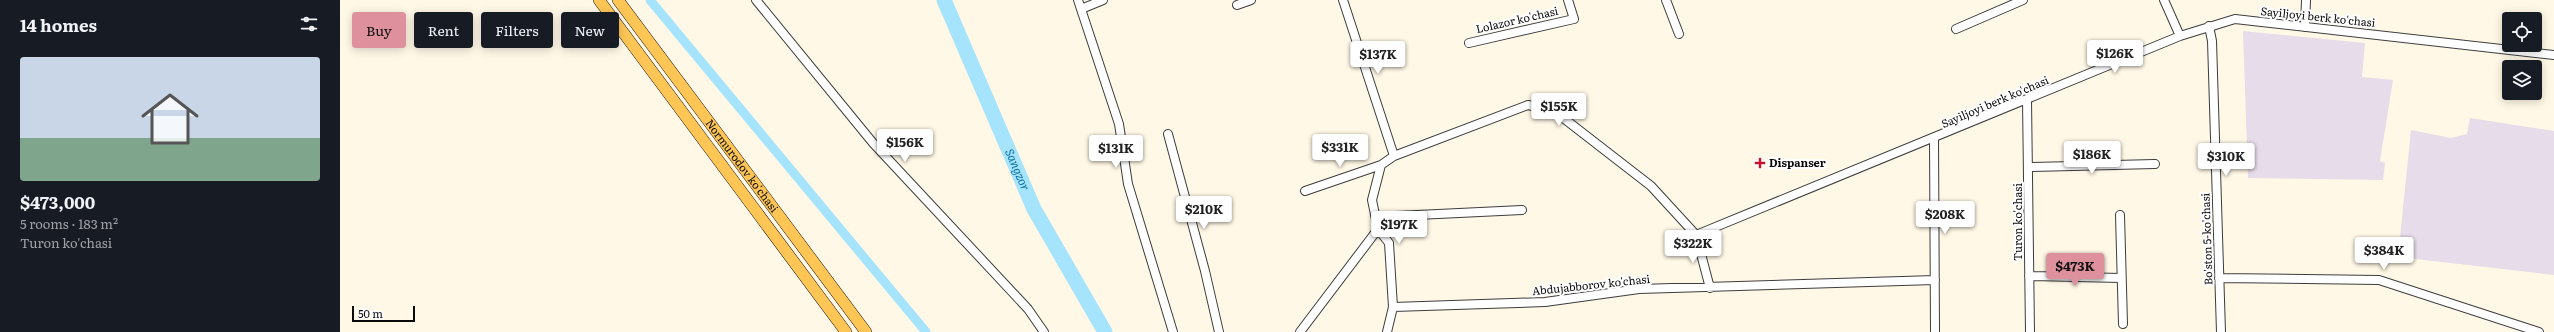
<!DOCTYPE html>
<html lang="en">
<head>
<meta charset="utf-8">
<style>
  :root { --surface:#171b24; --page:#20242c; --text:#f1f3f6; --muted:#9ea1a6; --line:#363941; --accent:#de909c }
  body { margin:0; font-family:Literata,serif; background:var(--page); color:var(--text); height:100vh; display:flex; flex-direction:column; font-size:15px; white-space:nowrap }
  * { box-sizing:border-box; margin:0 }
  p { font-size:13px; color:var(--muted) }
  .icon { flex:none; width:22px; height:22px; fill:none; stroke:currentColor; stroke-width:2; stroke-linecap:round; stroke-linejoin:round }
  .map { position:relative; flex:1; overflow:hidden }
  .side { display:flex; flex-direction:column; background:var(--surface); width:340px }
  .side>* { flex:none }
  .guide { position:absolute; left:12px; top:12px; width:380px; height:36px; display:flex; gap:8px }
  .controls { position:absolute; left:2162px; top:12px; display:grid; gap:8px }
  .controls a { display:grid; place-items:center; width:40px; height:40px; border-radius:4px; background:var(--surface); box-shadow:0 2px 10px #0003; font-size:20px }
  .scale { position:absolute; left:12px; bottom:10px; width:63px; box-sizing:border-box; padding-left:4px; border:2px solid #0a0a0a; border-top:0; font-size:11px; line-height:14px; white-space:nowrap; color:#0a0a0a; -webkit-text-stroke:3px #fff; paint-order:stroke }
  .price { position:absolute; translate:-50% -34px; padding:0 9px; border-radius:4px; background:#fff; color:#222; font-size:13px; line-height:26px; filter:drop-shadow(0 1px 2px #0008) }
  .price::after { content:''; position:absolute; left:50%; top:24px; width:12px; height:9px; margin-left:-6px; background:inherit; clip-path:polygon(0 0,100% 0,50% 100%) }
  .price.selected { background:var(--accent); color:#111 }
  ul { padding:0; list-style:none }
  li { display:grid; align-content:center; gap:8px; height:212px; padding:0 20px }
  li+li { border-top:1px solid var(--line) }
  li span { display:grid; place-items:center; height:124px; border-radius:4px; color:#555 }
  li>.icon { margin-inline-start:auto }
  span .icon { width:72px; height:72px; fill:#fffc; stroke-width:1 }
  li b { font-size:17px }
  h2 { display:flex; justify-content:space-between; align-items:center; height:48px; padding:0 20px; font-size:17px }
  .tag { padding:0 14px; border-radius:4px; background:var(--surface); box-shadow:0 2px 10px #0003; font-size:14px; line-height:36px }
  .tag.selected { background:var(--accent); color:#111 }
  main { display:flex; flex:1; min-height:0 }
  .map>svg:first-child { display:block }
</style>
</head>
<body>
<main>
<section class="side">
<h2>14 homes<svg class="icon" aria-label="filters" viewBox="0 0 24 24"><path d="M4 7h16M4 17h16"/><circle cx="9" cy="7" r="2"/><circle cx="15" cy="17" r="2"/></svg></h2>
<ul>
<li><span style="background:linear-gradient(#c9d6e8 65%,#7fa58c 0)"><svg class="icon" aria-label="home" viewBox="0 0 24 24"><path d="M3 11l9-7 9 7M6 9v11h12V9"/></svg></span><div><b>$473,000</b><p>5 rooms · 183 m²</p><p>Turon ko'chasi</p></div></li>
</ul>
</section>
<div class="map">
<svg width="2214" height="332" viewBox="0 0 2214 332">
  <rect width="100%" height="100%" fill="#fff8e6"/>
  <!-- industrial -->
  <path fill="#e7dcea" d="M1903,31L2025,43L2022,77L2053,80L2040,161L2045,163L2043,180L1908,178Z
    M2130,118L2214,131V275L2058,257L2071,130L2111,138L2127,134Z"/>
  <g fill="none" stroke-linecap="round" stroke-linejoin="round">
    <!-- canal -->
    <path stroke="#a5e4fc" stroke-width="9" d="M310,0L586,332"/>
    <!-- river -->
    <path stroke="#a5e4fc" stroke-width="15" id="s1" d="M604,0L694,209L765,332"/>
    <defs>
      <path id="minor" d="M416,0L533,143L688,309L704,332
        M738,0L779,124L788,184L833,332
        M1003,0L1054,156
        M1326,0L1339,34
        M1824,0L1840,36
        M897,5L911,0
        M741,9L763,0
        M1869,26L1872,41L1881,332
        M1965,27L1966,0
        M1616,29L1683,0
        M1129,43L1234,19L1228,0
        M1687,100L1690,332
        M828,134L865,271L879,332
        M1594,139L1595,332
        M1689,167L1815,164
        M965,191L1041,165
        M1780,215L1783,324
        M1356,235L1840,36L1895,19L2214,55
        M1689,276L1781,278
        M1879,278L2039,280L2199,332
        M1053,307L1205,302L1299,289L1595,280
        M960,332L1038,229L1056,216L1182,210
        M1047,332L1053,307L1049,243L1038,229L1032,200L1041,165L1054,156L1188,105L1213,110L1311,186L1356,235L1370,288"/>
      <g id="major">
        <path d="M259,0L506,332"/>
        <path id="s2" d="M278,0L526,332"/>
      </g>
    </defs>
    <!-- minor casing -->
    <use href="#minor" stroke="#3d3d3d" stroke-width="10"/>
    <!-- major casing -->
    <use href="#major" stroke="#1b1b1b" stroke-width="12"/>
    <!-- minor -->
    <use href="#minor" stroke="#fff" stroke-width="8"/>
    <!-- major -->
    <use href="#major" stroke="#ffc656" stroke-width="11"/>
  </g>
  <!-- markers -->
  <path fill="#c6162f" stroke="#fff" stroke-width="1.5" d="M1418 157h4v4h4v4h-4v4h-4v-4h-4v-4h4z"/>
  <g text-anchor="middle" stroke-width="4" stroke-linejoin="round" paint-order="stroke">
    <!-- street labels -->
    <g font-size="11" fill="#0a0a0a" stroke="#fff">
      <text transform="translate(1978 17) rotate(6)" y="4">Sayiljoyi berk ko'chasi</text>
      <text transform="translate(1177 20) rotate(-13)" y="4">Lolazor ko'chasi</text>
      <text transform="translate(1655 102) rotate(-23)" y="4">Sayiljoyi berk ko'chasi</text>
      <text dy="4" stroke="none"><textPath href="#s2" startOffset="207">Normurodov ko'chasi</textPath></text>
      <text transform="translate(1678 222) rotate(-90)" y="4">Turon ko'chasi</text>
      <text transform="translate(1867 239) rotate(-92)" y="4">Bo'ston 5-ko'chasi</text>
      <text transform="translate(1251 285) rotate(-6)" y="4">Abdujabborov ko'chasi</text>
    </g>
    <!-- poi labels -->
    <g font-size="11" font-weight="bold" fill="#0a0a0a" stroke="#fff" text-anchor="start">
      <text x="1429" y="167">Dispanser</text>
    </g>
    <!-- water labels -->
    <g font-size="12" font-style="italic" fill="#0970a5" stroke="#fff">
      <text dy="4" stroke="none"><textPath href="#s1" startOffset="185">Sangzor</textPath></text>
    </g>
  </g>
</svg>
<div class="controls">
<a><svg class="icon" aria-label="locate" viewBox="0 0 24 24"><circle cx="12" cy="12" r="6"/><path d="M12 2v4M12 18v4M2 12h4M18 12h4"/></svg></a>
<a><svg class="icon" aria-label="layers" viewBox="0 0 24 24"><path d="M12 4l9 5-9 5-9-5zM3 14l9 5 9-5"/></svg></a>
</div>
<div class="scale">50 m</div>
<b class="price" style="left:1775px;top:74px">$126K</b>
<b class="price" style="left:1038px;top:75px">$137K</b>
<b class="price" style="left:1219px;top:127px">$155K</b>
<b class="price" style="left:565px;top:163px">$156K</b>
<b class="price" style="left:1000px;top:168px">$331K</b>
<b class="price" style="left:776px;top:169px">$131K</b>
<b class="price" style="left:1752px;top:175px">$186K</b>
<b class="price" style="left:1886px;top:177px">$310K</b>
<b class="price" style="left:864px;top:230px">$210K</b>
<b class="price" style="left:1605px;top:235px">$208K</b>
<b class="price" style="left:1059px;top:245px">$197K</b>
<b class="price" style="left:1353px;top:264px">$322K</b>
<b class="price" style="left:2044px;top:271px">$384K</b>
<b class="price selected" style="left:1735px;top:287px">$473K</b>
<div class="guide">
<a class="tag selected">Buy</a>
<a class="tag">Rent</a>
<a class="tag">Filters</a>
<a class="tag">New</a>
</div>
</div>
</main>
</body>
</html>
